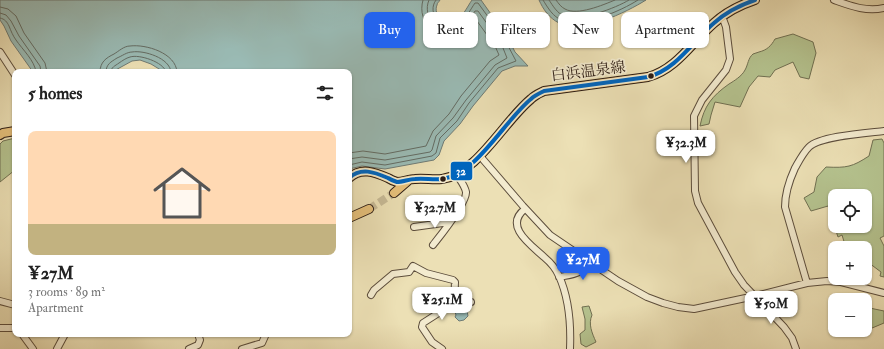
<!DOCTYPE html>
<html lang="en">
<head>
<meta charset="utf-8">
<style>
  :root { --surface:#fff; --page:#f6f6f6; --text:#222; --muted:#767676; --line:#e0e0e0; --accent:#2563eb }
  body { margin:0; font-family:"IM FELL Double Pica","Noto Serif JP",serif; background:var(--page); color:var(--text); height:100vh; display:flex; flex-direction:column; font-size:15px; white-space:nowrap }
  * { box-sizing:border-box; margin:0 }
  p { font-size:13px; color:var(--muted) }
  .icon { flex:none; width:22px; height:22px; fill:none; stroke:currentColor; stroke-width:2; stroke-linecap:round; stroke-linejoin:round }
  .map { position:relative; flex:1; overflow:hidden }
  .details { position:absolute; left:12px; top:69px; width:340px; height:268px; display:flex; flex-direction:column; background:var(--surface); border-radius:8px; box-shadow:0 1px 3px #0004 }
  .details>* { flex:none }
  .banner { position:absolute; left:364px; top:12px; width:380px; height:36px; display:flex; gap:8px }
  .buttons { position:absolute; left:828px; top:189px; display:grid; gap:8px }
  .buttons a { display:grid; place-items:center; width:44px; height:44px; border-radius:8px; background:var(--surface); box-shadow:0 1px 3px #0004; font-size:20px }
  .price { position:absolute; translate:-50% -34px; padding:0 9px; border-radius:8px; background:#fff; color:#222; font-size:13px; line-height:26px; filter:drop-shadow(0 1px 2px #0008) }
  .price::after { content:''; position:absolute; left:50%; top:24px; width:12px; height:9px; margin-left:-6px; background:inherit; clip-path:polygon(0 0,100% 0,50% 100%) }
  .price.on { background:var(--accent); color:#fff }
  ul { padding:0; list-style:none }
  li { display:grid; align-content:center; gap:8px; height:212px; padding:0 16px }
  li+li { border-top:1px solid var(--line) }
  li span { display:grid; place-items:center; height:124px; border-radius:8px; color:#555 }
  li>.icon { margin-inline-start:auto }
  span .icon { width:72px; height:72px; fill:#fffc; stroke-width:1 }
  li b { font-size:17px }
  h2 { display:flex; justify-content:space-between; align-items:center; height:48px; padding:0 16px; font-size:17px }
  .chip { padding:0 14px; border-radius:8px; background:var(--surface); box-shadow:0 1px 3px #0004; font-size:14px; line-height:36px }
  .chip.on { background:var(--accent); color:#fff }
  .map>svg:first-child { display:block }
</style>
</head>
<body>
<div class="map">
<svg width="884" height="349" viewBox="0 0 884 349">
  <rect width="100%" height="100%" fill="#ece0b5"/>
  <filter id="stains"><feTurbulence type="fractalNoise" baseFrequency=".005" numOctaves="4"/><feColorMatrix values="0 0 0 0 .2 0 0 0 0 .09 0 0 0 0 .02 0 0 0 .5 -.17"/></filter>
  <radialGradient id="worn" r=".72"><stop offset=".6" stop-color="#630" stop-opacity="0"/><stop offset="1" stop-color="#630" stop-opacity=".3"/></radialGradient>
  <!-- green -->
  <path fill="#b5c38f" stroke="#707052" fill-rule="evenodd" d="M793,34L813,42L816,53L809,79L800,77L793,62L775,70L770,77L758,76L749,87L740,107L715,102L711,115L709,124L700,126C704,106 712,96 729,84C734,81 742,76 745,70C748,65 748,58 753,54C755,53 757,53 759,52C767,50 771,46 775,39Z
    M15,138V170L0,182V144L3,141Z
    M882,139L884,143V236L880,238L884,246V277L880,276L881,272L865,260V248H846L842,235L838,237L828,206L811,211L804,198L814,192L817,177L826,167C847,168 852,167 869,156L873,140ZM835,196H865V226H835Z
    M589,306L592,315C588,324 592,333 596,342L586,347L581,344L580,334L585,330V319L582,307Z
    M865,307L884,311V323L865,331Z"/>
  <!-- water -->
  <path fill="#9abbb5" stroke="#6e7b75" d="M0,0H440C439,2 437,3 437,5C433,15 444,25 454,21C462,19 467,7 472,0H481L508,38L515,52L528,66H515L502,71L473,106L460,124L444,141L439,155L434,160L385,169L362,166L349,169V72H164L151,64L140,60L132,61L112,72H33L11,41L4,26L0,20Z
    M539,0H646C627,12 580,35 559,23C549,18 543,9 539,0Z
    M458,308H463L467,311L468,316L464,320L459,321L455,317L456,315L455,312Z"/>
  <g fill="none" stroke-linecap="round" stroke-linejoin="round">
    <!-- shore -->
    <path stroke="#636c64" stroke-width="1" d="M543,0C548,8 553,17 562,20C582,28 621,11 638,0
      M549,0C553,6 557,13 564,16C579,22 616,8 629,0
      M556,0C559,4 561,7 565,9C577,16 603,5 615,0
      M0,7L8,9L16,16L24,33L45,63L47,72
      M0,13L6,15L11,21L19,36L40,66L41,72
      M0,18C5,19 7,22 9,26C11,31 13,36 16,40C22,49 35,61 36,72
      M100,72C100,62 106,58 114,54C119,51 124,46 130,46C146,44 176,53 177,72
      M106,72C106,64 111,62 117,58C122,56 127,52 132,52C144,50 170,58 171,72
      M111,72C111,67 115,66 119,63C122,61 126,58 130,57C139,54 164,62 166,72
      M349,153L363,151L385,154L426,146L433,131L449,114L461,96L490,61L499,55L495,46L477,21H475C472,26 467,32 462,34C439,46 416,23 423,0
      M349,159L362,157L385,160L430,152L432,150L436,136L453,118L466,100L495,65L507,58L501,43L478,11H475C471,17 466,26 458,29C441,37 421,18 429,0
      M349,165L362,162L385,165L432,156L436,153L440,138L457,121L469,103L498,68L516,61L505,40L478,3H475C470,10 465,21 457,25C442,32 426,13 436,0"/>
    <!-- major-tunnel -->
    <path stroke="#c6b995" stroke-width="8" stroke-dasharray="8 4" stroke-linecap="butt" d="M369,209L394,193"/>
    <defs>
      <path id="minor" d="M834,0C851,6 866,12 884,8
        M722,16L726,27L730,59L726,70L702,100L694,116L695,191L698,203L735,272L744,285L784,327L792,338L796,349
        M0,52L15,75
        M480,156L523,206L550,235L618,281L647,297L663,303L678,307L694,309L755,296L807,283L827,281L841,282L884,293
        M525,209C503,226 531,245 544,257C550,262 556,269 559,276C569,298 571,325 570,349
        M414,227L450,222
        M433,245C440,236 467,203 466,192C465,186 460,180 457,175
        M559,277C574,274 581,275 589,261
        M807,283L785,207C785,193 789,181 795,168C799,161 803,153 809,147C820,136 867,133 884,131
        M371,295L374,290L393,274L409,272L413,266L426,273L453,280L455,282L454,304
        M0,301L15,305
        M0,328H15
        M22,334L33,349
        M57,349L65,334
        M189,349L198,345L200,340L198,334
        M242,349L262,343L266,334
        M442,349L432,342L422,327L423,323L451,305L471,302"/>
      <path id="major" d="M0,135L3,133L15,131
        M349,178C361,167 374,172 388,178C391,180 394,181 397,182C403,182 409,179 415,179C424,178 433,180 442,179C476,175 505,120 531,99C535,95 540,93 544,91L648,77C677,69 692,42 714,23C726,12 740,5 755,0
        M394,193L409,180
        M349,218L369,209"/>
    </defs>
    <!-- minor casing -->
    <use href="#minor" stroke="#5c4d3c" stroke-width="8"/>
    <!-- major casing -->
    <use href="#major" stroke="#2c1c14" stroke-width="10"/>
    <!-- minor -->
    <use href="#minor" stroke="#f3ebcf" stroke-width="6"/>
    <!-- major -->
    <use href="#major" stroke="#e6c07a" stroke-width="8"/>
    <defs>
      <path id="bus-1" d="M349,178C361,167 374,172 388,178C391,180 394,181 397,182C403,182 409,179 415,179C424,178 433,180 442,179C476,175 505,120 531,99C535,95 540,93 544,91L648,77C677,69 692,42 714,23C726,12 740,5 755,0"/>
    </defs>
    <!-- bus-1 casing -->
    <use href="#bus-1" stroke="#f3ebcf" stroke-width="7"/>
    <!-- bus-1 -->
    <use href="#bus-1" stroke="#0065bd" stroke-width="4"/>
  </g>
  <!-- markers -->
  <g fill="#2c1c14" stroke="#f3ebcf" stroke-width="1.5">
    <circle cx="651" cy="76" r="3.5"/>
    <circle cx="443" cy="179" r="3.5"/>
  </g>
  <g text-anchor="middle" stroke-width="3.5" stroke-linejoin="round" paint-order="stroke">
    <!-- street labels -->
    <g font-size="15" fill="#2c1c14" stroke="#f3ebcf">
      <text transform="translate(588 71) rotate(-7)" y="5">白浜温泉線</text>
    </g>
  </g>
  <rect stroke="#f3ebcf" stroke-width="1.5" x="450" y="161" width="23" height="20" rx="4" fill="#0065bd"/>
  <g font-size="11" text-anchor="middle" font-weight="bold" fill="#fff">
    <text x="461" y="175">32</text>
  </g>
  <rect width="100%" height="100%" filter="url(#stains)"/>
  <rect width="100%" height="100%" fill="url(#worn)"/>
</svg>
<div class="buttons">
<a><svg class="icon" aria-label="locate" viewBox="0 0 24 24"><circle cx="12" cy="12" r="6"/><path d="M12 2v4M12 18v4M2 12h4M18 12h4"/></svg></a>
<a>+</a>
<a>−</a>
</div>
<b class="price" style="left:686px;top:164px">¥32.3M</b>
<b class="price" style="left:435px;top:229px">¥32.7M</b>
<b class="price on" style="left:583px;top:281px">¥27M</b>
<b class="price" style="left:442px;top:321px">¥25.1M</b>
<b class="price" style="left:771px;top:325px">¥50M</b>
<div class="banner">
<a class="chip on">Buy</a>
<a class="chip">Rent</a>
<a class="chip">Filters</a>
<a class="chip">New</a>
<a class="chip">Apartment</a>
</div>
<section class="details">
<h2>5 homes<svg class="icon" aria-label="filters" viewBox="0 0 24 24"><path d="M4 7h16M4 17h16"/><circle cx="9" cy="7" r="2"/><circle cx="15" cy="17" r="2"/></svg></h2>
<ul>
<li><span style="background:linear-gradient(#ffd9b3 75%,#c2b280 0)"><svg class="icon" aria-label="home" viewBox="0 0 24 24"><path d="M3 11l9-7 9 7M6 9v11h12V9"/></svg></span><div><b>¥27M</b><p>3 rooms · 89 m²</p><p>Apartment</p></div></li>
</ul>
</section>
</div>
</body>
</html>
